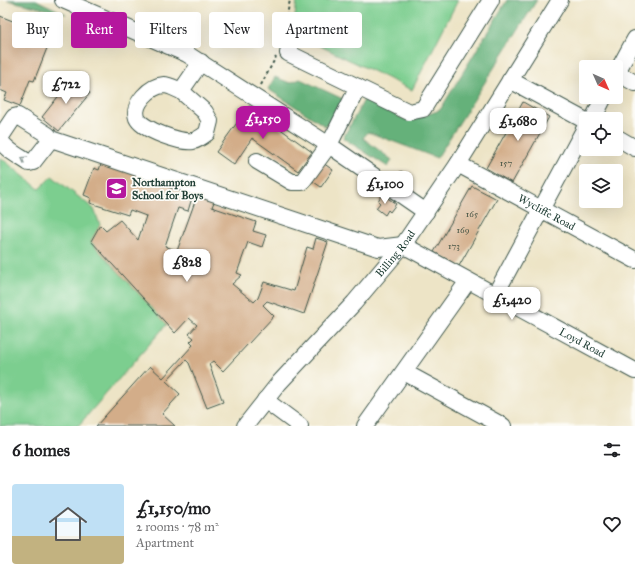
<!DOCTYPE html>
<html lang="en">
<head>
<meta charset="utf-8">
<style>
  :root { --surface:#fff; --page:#f6f6f6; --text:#202124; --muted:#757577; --line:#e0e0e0; --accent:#b5179e }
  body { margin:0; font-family:"IM FELL Great Primer",serif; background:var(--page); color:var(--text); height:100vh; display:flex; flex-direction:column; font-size:15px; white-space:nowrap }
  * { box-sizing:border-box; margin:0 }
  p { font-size:13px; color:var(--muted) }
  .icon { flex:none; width:22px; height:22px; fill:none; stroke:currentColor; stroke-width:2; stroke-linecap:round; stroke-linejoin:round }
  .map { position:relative; height:426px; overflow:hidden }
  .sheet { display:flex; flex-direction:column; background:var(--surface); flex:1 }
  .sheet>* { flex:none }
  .guide { position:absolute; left:12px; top:12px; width:400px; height:36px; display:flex; gap:8px }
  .needle { width:26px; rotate:135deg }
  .controls { position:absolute; left:579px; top:60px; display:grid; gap:8px }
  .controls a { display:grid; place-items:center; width:44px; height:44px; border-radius:4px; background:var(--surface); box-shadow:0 4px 16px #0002; font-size:20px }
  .price { position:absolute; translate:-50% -34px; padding:0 9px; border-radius:8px; background:#fff; color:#222; font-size:13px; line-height:26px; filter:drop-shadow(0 1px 2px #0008) }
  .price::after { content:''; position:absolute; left:50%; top:24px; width:12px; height:9px; margin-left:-6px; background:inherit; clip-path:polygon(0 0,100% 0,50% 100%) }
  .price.current { background:var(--accent); color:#fff }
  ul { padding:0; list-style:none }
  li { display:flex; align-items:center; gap:12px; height:100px; padding:0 12px }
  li+li { border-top:1px solid var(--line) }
  li span { display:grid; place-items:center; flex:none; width:112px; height:80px; border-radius:4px; color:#555 }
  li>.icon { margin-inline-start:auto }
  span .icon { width:48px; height:48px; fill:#fffc; stroke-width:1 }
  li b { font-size:17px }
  h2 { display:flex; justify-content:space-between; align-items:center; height:48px; padding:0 12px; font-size:17px }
  .tag { padding:0 14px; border-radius:4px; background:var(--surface); box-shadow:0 4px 16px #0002; font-size:14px; line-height:36px }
  .tag.current { background:var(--accent); color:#fff }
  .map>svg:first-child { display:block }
</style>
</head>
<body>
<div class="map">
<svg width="635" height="426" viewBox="0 0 635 426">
  <rect width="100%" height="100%" fill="#fdfcf7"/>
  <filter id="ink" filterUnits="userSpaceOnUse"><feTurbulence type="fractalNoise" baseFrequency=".025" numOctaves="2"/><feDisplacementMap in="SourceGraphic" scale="8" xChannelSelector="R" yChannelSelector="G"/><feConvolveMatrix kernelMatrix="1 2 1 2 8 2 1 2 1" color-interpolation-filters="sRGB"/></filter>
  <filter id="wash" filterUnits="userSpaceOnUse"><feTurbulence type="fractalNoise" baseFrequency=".012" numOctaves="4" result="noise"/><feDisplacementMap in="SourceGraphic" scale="16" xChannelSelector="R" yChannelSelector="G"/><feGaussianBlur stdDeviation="0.9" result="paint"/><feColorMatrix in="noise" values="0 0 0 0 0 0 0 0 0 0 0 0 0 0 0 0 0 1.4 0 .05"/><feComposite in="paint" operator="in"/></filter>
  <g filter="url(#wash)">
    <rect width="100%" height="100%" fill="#ede4c6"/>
    <!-- green -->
    <path fill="#7cce8f" stroke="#4e8662" d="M297,0H458L412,90L293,33Z
      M0,157L39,189L52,176L94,209L100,225L91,242L167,324L78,426H0Z"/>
    <!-- forest -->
    <path fill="#65b17a" stroke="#427757" d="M7,0H36L66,14Z
      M507,0H537L437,158L368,132L363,138L392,160L388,167L343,138L364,100L409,121L440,110Z
      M275,77L290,83L300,79L343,99L333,120L325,126L268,89Z"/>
    <g id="blocks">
      <!-- building -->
      <path fill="#d3ad89" d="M0,16L33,29L30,36L49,43L34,81L30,80L20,106L4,100L7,93L0,90Z
        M72,79L90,93L59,131L42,117Z
        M523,102L549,117L512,183L486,168Z
        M249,106L312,152L298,171L252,138L234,165L216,152Z
        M323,163L333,170L321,187L311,180Z
        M101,164L194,191L188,211L178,208L165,246L177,251L197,196L214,202L212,207L256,222L253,231L266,235L262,247L248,242L237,273L242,275L232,284L254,302L258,298L264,282L294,291L307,247L313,249L316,238L328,242L304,314L267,301L263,305L274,316L223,371L213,361L209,364L223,402L207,408L189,363L186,360L166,381L180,394L162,414L175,426H96L150,366L163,378L193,345L190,342L194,338L189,334L197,325L189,318L175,333L91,241L100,225L106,231L120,220L138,240L146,216L130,210L128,215L90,203L91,198L84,195L94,168L99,170Z
        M401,171L410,178L406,183L409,184L403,192L389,183L394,175L397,177Z
        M472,186L497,199L459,266L434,252Z
        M382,194L396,204L390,212L388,210L385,215L376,208L380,203L378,201Z"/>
    </g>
  </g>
  <g filter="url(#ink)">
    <use href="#blocks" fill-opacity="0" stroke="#3e564a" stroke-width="1"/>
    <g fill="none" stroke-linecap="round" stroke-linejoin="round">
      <defs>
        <g id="minor">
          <path d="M63,0L187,54L329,145L426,212"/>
          <path d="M288,53L409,112L423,109L491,0"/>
          <path d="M617,73L635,83"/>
          <path d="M616,74L635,39"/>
          <path d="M510,80L586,121"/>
          <path d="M181,91C176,89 169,85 164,85C150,86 132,104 137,118C142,130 181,143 193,141C198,140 203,136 207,133L210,121L205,112L181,91L201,62"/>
          <path d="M593,119L604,97"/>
          <path d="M616,137L635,148"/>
          <path id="s1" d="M51,139L33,162L29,163C21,157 3,149 0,138L14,117L18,116L48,135L51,139L378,248L403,245L635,371"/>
          <path d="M257,161L292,182H302L329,145L358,87"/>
          <path id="s2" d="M458,164L635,260"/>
          <path d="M495,295L586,126"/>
          <path d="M404,372L503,426"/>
          <path d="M265,400L300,426"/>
          <path id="s3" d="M245,426L279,383L354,303L403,245L458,164L560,0"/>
          <path d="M365,426L468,281"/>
        </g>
      </defs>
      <!-- minor casing -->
      <use href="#minor" stroke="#3e564a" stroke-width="18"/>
      <!-- path -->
      <path stroke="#3e564a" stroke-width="2" stroke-dasharray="3 3" stroke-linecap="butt" d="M282,40L290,0
        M261,85L276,57"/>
      <!-- minor -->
      <use href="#minor" stroke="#fff" stroke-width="16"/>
    </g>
    <!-- one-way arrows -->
    <defs><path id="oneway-chevron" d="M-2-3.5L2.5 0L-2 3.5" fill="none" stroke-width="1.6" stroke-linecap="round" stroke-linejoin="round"/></defs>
    <use stroke="#8f9e9a" href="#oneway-chevron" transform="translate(24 159) rotate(-149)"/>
  </g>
  <!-- icons -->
  <defs>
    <symbol id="school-square" viewBox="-11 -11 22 22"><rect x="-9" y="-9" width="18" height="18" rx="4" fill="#b5179e" stroke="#fdfcf7"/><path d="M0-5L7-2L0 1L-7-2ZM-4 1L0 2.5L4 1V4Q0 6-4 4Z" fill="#fff"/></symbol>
  </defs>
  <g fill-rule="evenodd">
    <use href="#school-square" x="104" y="176" width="25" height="25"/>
  </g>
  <g text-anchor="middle" stroke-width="3.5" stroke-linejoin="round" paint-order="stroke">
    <!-- number labels -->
    <g font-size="9" fill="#4c5949">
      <text x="506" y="166">157</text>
      <text x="472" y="217">165</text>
      <text x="463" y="233">169</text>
      <text x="454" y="249">173</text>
    </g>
    <!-- poi labels -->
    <g font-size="11" font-weight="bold" fill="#1f3d34" stroke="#fdfcf7" text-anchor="start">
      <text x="132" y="186">Northampton<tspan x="132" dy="13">School for Boys</tspan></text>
    </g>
    <!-- street labels -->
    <g font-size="11" fill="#1f3d34" stroke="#fdfcf7">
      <text dy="4" stroke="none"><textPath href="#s2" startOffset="101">Wycliffe Road</textPath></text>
      <text dy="4" stroke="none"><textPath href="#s3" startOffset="229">Billing Road</textPath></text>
      <text dy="4" stroke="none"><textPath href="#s1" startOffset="716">Loyd Road</textPath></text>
    </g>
  </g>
</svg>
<div class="controls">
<a><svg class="needle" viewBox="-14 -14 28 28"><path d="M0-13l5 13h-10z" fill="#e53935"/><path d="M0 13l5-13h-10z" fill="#757577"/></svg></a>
<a><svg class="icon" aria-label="locate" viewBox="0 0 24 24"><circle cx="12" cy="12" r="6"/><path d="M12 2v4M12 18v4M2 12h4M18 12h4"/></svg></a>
<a><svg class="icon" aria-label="layers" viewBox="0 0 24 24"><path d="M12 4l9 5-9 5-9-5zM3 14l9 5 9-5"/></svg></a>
</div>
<b class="price" style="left:66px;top:105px">£722</b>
<b class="price current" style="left:263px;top:140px">£1,150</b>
<b class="price" style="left:518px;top:142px">£1,680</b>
<b class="price" style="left:385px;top:205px">£1,100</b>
<b class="price" style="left:187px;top:283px">£828</b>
<b class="price" style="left:512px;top:321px">£1,420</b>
<div class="guide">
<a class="tag">Buy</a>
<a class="tag current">Rent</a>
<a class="tag">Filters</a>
<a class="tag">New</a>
<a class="tag">Apartment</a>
</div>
</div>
<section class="sheet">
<h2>6 homes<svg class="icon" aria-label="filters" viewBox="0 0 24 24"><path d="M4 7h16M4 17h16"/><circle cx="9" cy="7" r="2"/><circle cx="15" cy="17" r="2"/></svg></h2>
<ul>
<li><span style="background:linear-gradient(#bfe0f5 65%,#c2b280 0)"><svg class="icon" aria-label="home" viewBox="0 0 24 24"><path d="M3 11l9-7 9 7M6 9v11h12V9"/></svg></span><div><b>£1,150/mo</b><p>2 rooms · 78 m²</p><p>Apartment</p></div><svg class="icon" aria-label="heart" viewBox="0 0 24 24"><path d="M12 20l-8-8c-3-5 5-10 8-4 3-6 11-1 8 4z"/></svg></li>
</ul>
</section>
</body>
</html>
